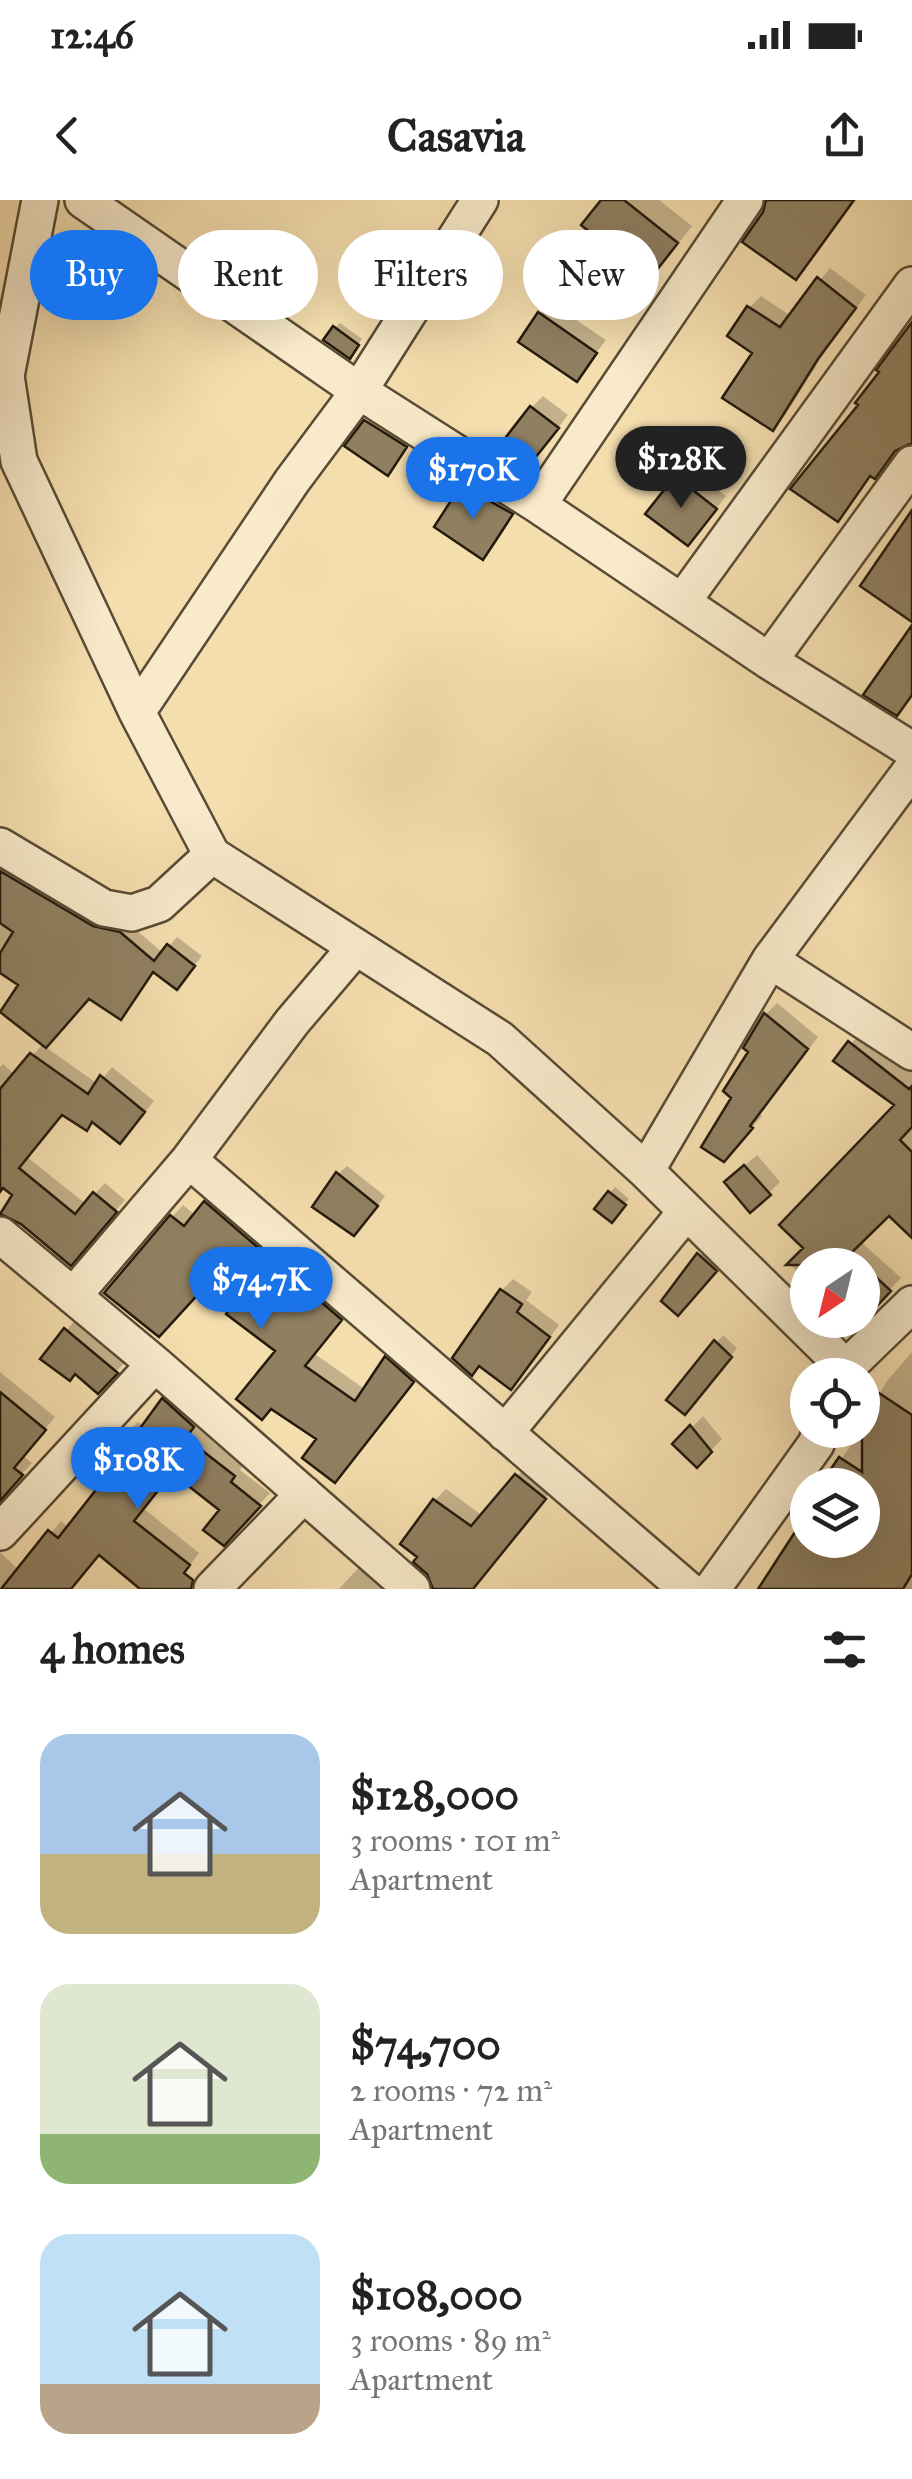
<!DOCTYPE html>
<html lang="en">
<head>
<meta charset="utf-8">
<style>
  :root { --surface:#fff; --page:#f2f2f2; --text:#222; --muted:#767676; --accent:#1a73e8 }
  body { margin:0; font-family:"IM FELL Great Primer",serif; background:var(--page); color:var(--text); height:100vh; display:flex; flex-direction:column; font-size:38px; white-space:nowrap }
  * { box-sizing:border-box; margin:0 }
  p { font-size:32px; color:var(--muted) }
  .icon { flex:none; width:55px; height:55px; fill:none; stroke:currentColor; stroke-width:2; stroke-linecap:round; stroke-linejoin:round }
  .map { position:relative; height:1389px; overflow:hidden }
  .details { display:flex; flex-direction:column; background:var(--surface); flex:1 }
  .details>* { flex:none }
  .guide { position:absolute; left:30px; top:30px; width:852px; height:90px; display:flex; gap:20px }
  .needle { width:65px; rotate:215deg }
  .controls { position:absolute; left:790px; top:1048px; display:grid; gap:20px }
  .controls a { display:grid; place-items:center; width:90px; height:90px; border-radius:50%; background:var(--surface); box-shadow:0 10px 40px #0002; font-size:50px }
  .price { position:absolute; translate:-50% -85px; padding:0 22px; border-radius:35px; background:var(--accent); color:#fff; font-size:32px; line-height:65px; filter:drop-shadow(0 2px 5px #0008) }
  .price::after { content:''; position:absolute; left:50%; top:60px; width:30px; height:22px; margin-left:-15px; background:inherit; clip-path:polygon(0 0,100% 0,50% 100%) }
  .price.on { background:#222; color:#fff }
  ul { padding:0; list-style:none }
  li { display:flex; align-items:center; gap:30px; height:250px; padding:0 40px }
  li span { display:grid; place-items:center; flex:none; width:280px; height:200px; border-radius:30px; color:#555 }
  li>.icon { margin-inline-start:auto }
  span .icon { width:120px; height:120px; fill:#fffc; stroke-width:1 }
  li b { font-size:42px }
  h2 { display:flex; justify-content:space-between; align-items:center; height:120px; padding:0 40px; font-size:42px }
  .chip { padding:0 35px; border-radius:45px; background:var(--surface); box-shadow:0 10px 40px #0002; font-size:35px; line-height:90px }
  .chip.on { background:var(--accent); color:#fff }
  .status { display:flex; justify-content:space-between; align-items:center; height:70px; padding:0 50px; background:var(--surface); direction:ltr }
  .status svg { height:28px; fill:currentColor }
  header { display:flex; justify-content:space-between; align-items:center; height:130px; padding:0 40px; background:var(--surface); font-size:45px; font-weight:700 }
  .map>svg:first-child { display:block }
</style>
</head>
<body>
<div class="status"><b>12:46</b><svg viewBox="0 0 49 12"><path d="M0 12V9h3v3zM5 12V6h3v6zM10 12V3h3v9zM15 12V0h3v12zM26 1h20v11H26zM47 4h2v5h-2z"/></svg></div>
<header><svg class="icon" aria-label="back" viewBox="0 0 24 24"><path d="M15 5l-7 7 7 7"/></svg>Casavia<svg class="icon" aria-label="share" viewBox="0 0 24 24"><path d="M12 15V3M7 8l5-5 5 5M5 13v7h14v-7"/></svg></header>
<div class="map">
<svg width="912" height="1389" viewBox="0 0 912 1389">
  <rect width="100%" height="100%" fill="#f5deae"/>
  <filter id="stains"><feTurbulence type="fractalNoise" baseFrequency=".002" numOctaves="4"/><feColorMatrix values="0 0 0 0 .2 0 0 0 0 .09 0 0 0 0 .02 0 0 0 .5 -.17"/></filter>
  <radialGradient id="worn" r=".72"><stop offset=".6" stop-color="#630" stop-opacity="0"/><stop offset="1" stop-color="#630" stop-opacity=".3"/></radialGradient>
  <!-- shadow -->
  <path fill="#0003" d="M604,0H659L692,26L665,61L649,76L647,74L626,98L594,33Z
    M767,0H856L811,61L795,77L765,12Z
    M830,68L866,95L829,145L784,217L772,228L749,108L761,96L791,116Z
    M551,103L606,140L576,179L540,114Z
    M340,123L362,139L354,150L335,128Z
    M543,196L568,215L538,254L532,207Z
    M378,210L417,235L387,273L348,246Z
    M688,266L726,296L699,332L676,277Z
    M474,275L522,302L494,346L483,357L463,286Z
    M0,657L129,724L163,753L177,737L202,756L185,778L155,770L120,817L89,796L44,846L98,884L112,867L154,901L130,931L63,912L27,957L86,1004L105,983L125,1000L80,1053L0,982V867L3,864L15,875L44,843L21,784L0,770L4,752L0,749Z
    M777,803L818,837L760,913L762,916L735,947V897L766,814Z
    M862,831L912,870V1034L890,1012L860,1041L901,1078L862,1118V1065H808V1081L790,1065L806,1048L898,904L837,861Z
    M757,955L780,982L769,993L738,971Z
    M347,966L385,996L363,1025L338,974Z
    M615,987L629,999L617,1015L597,1008Z
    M217,991L352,1107L315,1154L366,1190L398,1147L423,1169L335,1280L250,1086L172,1017L183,1005L196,1016Z
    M710,1043L727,1058L690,1102L665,1101Z
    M513,1079L532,1092L526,1100L559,1125L522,1175L502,1090Z
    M75,1120L125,1162L98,1191L76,1171L44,1158Z
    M723,1135L737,1148L692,1204L670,1199Z
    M912,1152V1389H760L808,1340H862V1285H828L825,1282L862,1230L865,1218L887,1181Z
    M0,1172L55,1217L23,1256L32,1263L0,1297Z
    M175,1189L204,1214L195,1226L244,1264L240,1270L270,1293L223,1343L222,1310L173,1271L143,1308L199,1353L183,1374L164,1389H144L100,1353L69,1389H0V1352L19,1370L61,1321L69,1327L121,1263L111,1255L127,1233L138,1222L144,1227Z
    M703,1216L722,1239L697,1265L676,1244Z
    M528,1264L555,1286L471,1389H435L421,1356L435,1300L446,1289L483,1316Z
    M360,1366L388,1389H339Z"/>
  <!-- building -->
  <path fill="#908061" stroke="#231a0d" stroke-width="2.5" d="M601,0H624L678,43L649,80L643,75L626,102L570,65L591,33L581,25Z
    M766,0H854L796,80L742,42L763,12Z
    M817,77L856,108L818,159L773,231L722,198L752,153L727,136L747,106L780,127Z
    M538,112L597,153L577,182L518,142Z
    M912,122V243L895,251L875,279L870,276L838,322L790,289L858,205L855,203L879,172L876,170Z
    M333,126L359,145L350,159L323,140Z
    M530,206L559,228L527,268L499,246Z
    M364,220L407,247L388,276L344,246Z
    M675,276L717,309L688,346L645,314Z
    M461,285L513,314L483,360L434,327Z
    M912,310V422L860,386Z
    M912,425V495L897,516L863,495Z
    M0,671L93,726L120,732L154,761L167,744L195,766L177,790L153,772L121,820L89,799L46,848L0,812L18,785L0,773V753L13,732L0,723Z
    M764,813L808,849L750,926L753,928L724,962L701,947L731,898L723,891L748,852L743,848Z
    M848,841L909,889L912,886V927L900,940L912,952V1038L889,1016L839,1065H786L803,1048L779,1025L894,905L833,861Z
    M30,853L88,894L100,875L145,912L120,944L92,922L87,931L62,915L19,968L75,1014L93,992L117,1012L71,1066L21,1024L0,1014L12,995L3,988L0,992V889Z
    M744,965L771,995L750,1013L724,982Z
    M336,972L378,1006L354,1036L312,1007Z
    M608,991L626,1005L612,1023L594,1009Z
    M204,1001L342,1120L305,1166L355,1201L385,1156L414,1182L335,1283L302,1258L316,1239L271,1209L262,1220L236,1199L275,1151L226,1114L246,1086L223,1067L159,1137L104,1093L170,1015L184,1026Z
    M697,1053L717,1071L678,1116L661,1101Z
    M862,1064L891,1091L862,1122Z
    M500,1089L522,1104L517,1112L550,1137L511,1190L479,1166L472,1176L452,1158Z
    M64,1128L118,1173L98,1194L75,1174L70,1181L40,1159Z
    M714,1140L732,1157L685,1215L666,1200Z
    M0,1192L46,1230L14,1268L23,1275L0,1301Z
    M879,1193L912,1215V1374L903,1389H758L808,1312V1340H862V1285H820L839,1257L862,1272V1218Z
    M162,1198L194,1227L186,1238L235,1276L231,1282L261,1306L224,1346L203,1330L219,1310L172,1273L134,1321L190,1365L184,1373L193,1380L191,1389H140L99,1355L71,1389H1L48,1330L58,1338L117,1263L107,1256L125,1232L133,1238Z
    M690,1225L712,1252L697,1268L672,1244Z
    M515,1274L546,1299L473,1389H433L427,1374L413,1362L417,1357L400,1344L433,1299L471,1326Z"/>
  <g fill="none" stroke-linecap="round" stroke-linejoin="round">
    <defs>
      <path id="minor" d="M40,0L6,176L19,261L137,512L212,655L500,839L646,971L846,1168
        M83,0L359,191L538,305L769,461L912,550
        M538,305L745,0
        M682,402L912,85
        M769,461L912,264
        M137,512L292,281L359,191L480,0
        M0,646L104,708L132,713L159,704L212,655
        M770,760L912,852
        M189,960L687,1389
        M646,971L770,760L912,569
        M0,1035L155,1164L412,1389
        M73,1096L189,960L292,822L355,748
        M844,1175L846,1168L912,1104
        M505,1233L686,1012
        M0,1332L155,1164
        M212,1389L304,1294
        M712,1389L816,1244L821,1230"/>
    </defs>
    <!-- minor casing -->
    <use href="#minor" stroke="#584b35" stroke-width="40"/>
    <!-- minor -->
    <use href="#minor" stroke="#f8eaca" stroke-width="35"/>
  </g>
  <rect width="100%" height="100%" filter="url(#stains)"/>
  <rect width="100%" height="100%" fill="url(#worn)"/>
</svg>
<div class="controls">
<a><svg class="needle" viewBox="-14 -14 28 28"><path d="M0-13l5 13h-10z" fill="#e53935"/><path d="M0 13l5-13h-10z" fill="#767676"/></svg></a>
<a><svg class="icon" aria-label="locate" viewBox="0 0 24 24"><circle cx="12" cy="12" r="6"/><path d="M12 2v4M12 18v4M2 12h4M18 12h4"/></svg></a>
<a><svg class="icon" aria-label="layers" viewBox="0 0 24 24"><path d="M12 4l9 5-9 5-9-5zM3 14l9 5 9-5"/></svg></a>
</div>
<b class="price on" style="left:681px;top:311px">$128K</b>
<b class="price" style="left:473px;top:322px">$170K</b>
<b class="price" style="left:261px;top:1132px">$74.7K</b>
<b class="price" style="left:138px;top:1312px">$108K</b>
<div class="guide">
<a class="chip on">Buy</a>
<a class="chip">Rent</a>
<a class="chip">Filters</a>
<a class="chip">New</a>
</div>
</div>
<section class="details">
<h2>4 homes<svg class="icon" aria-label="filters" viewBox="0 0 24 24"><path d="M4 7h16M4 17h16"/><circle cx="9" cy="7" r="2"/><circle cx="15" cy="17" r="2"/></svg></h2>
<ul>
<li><span style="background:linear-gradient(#a9c7e8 60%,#c2b280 0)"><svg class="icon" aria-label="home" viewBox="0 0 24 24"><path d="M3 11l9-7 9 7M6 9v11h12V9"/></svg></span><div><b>$128,000</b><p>3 rooms · 101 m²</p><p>Apartment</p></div></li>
<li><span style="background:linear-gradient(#dfe7d0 75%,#8fb573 0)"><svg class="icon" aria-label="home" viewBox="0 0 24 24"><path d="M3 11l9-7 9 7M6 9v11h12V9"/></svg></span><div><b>$74,700</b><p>2 rooms · 72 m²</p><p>Apartment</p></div></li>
<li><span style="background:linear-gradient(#bfe0f5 75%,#b9a48a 0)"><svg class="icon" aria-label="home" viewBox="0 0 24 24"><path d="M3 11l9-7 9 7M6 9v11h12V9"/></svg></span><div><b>$108,000</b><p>3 rooms · 89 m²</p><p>Apartment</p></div></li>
</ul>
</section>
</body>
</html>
